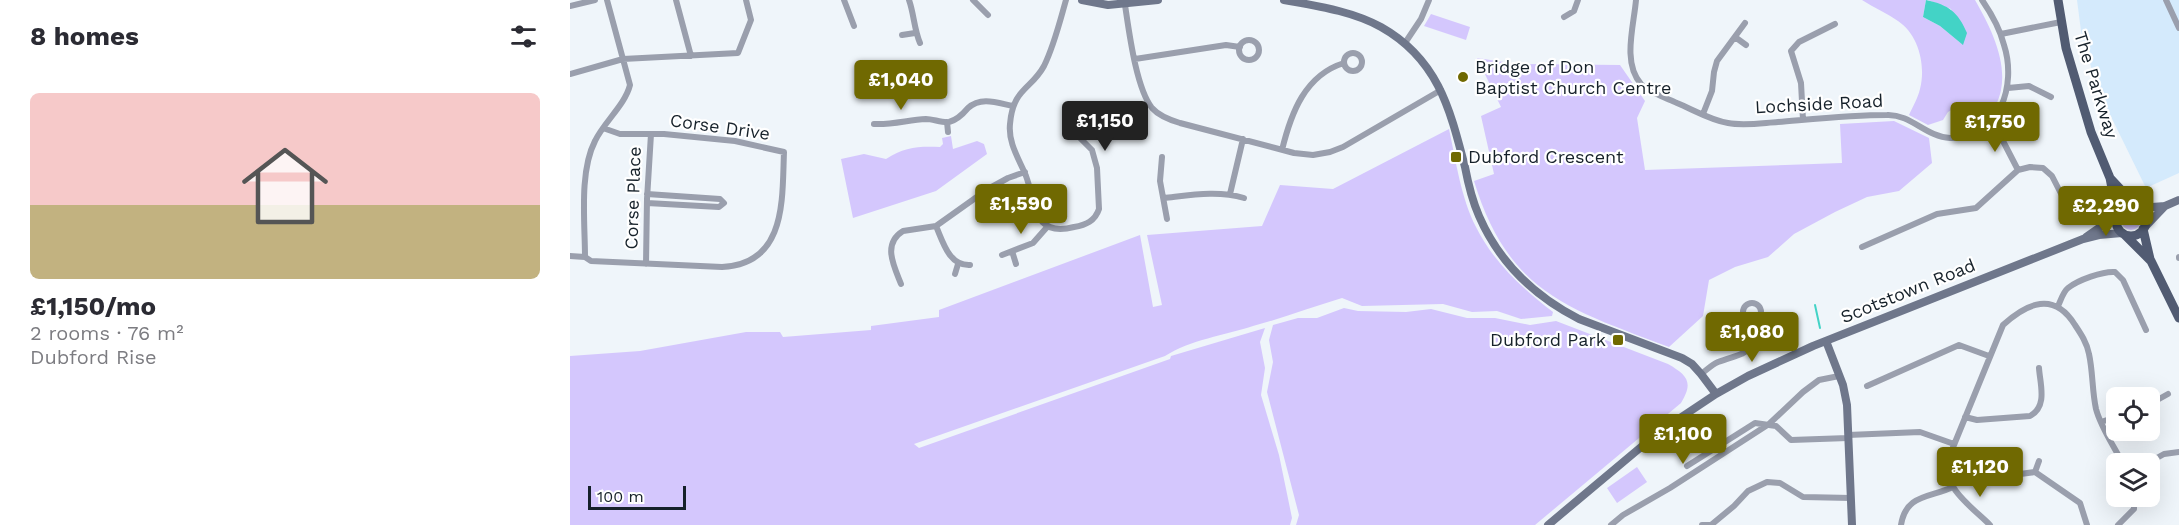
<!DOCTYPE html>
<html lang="en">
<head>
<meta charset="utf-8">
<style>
  :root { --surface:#fff; --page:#f7f7f7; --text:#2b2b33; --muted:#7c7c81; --accent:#706901 }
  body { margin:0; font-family:"Work Sans",sans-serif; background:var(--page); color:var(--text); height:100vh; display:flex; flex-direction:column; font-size:22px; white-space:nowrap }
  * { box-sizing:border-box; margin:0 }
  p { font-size:20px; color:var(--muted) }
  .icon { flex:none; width:33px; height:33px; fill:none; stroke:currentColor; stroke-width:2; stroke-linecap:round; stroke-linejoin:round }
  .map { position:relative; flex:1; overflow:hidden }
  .panel { display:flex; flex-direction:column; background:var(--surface); width:570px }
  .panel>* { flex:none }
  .controls { position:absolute; left:1536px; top:387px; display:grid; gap:12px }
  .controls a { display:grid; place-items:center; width:54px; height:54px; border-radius:9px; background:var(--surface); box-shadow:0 6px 24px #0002; font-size:30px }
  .scale { position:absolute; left:18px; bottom:15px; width:98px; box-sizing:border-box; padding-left:6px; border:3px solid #16212a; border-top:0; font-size:16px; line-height:21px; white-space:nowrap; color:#16212a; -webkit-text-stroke:4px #fff; paint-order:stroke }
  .price { position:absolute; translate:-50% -51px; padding:0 14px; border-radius:6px; background:var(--accent); color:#fff; font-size:20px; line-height:39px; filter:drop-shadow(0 2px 3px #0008) }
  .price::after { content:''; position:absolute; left:50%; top:36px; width:18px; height:14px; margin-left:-9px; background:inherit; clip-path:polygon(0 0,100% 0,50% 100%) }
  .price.active { background:#222; color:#fff }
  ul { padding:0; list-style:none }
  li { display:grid; align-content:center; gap:12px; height:318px; padding:0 30px }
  li span { display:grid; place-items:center; height:186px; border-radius:9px; color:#555 }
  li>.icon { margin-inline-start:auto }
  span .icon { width:108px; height:108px; fill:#fffc; stroke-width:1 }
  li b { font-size:26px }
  h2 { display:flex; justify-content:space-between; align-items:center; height:72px; padding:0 30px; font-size:26px }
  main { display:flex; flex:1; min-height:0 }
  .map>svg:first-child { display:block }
</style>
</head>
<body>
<main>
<section class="panel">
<h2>8 homes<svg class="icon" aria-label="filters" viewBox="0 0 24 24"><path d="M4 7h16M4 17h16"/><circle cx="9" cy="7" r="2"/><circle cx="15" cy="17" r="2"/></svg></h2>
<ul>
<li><span style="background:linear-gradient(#f6c9c9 60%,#c2b280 0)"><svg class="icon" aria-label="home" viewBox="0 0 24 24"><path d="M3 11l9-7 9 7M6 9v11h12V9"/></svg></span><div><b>£1,150/mo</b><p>2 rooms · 76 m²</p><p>Dubford Rise</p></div></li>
</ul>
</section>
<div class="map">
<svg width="1609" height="525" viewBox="0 0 1609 525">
  <rect width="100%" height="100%" fill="#eff5fa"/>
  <!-- built -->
  <path fill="#d4eafc" d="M1507,0H1609V173L1576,188L1527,88L1511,31Z"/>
  <!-- green -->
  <path fill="#d4c7fd" d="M1292,0H1356L1353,17L1370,26L1392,44L1381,9L1358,0H1405C1420,26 1437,60 1431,90C1429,101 1423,111 1417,121L1400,125L1387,107L1378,112L1373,120L1358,125L1339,115C1343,106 1348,98 1350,89C1356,66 1349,35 1328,21C1317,13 1304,8 1292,0Z
    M861,14L900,27L896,40L854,26Z
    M907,58L947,64L1050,65L1075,101L1067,118L1075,170L1272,163L1270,124L1324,121L1359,138L1362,163L1329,191L1297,197L1265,212L1224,234L1198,257L1165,267L1139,280L1133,316L1099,347C999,309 938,293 904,181L924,174L911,116L931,107Z
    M879,129C886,161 891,198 906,227C924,263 952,288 983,312L982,316L951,319L927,311L902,312L873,304L792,306L772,298C742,307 713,318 683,326C655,335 620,340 595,356L344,444L349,448L600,359L601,356L695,328L690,342L695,368L691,395L709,455L722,518L720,525H0V356L70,351L176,332H210L213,337L301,330V326L369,317V310L570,235L583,307L592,305L577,235L692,226L710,185L763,189Z
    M381,136L383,149L407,141L414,144L417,154L366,191L283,218L271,159L294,154L316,159C334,147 349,146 370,147L373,144L372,138Z
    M1551 220a10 10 0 1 1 20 0a10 10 0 1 1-20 0Z
    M774,308L788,311L836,312L861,309L897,318H925L960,325L986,321L1098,364C1117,375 1124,382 1111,403L965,525H726L729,515L697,392L703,362L699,340L703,325L728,318H747Z
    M1067,467L1077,482L1047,503L1037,488Z"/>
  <!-- water -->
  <path fill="#43d3c6" d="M1356,0C1379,5 1388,12 1397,33L1393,45L1370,26L1353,17Z"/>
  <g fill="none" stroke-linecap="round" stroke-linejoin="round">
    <!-- stream -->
    <path stroke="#43d3c6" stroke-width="2" d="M1245,305L1250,328"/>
    <!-- street -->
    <path stroke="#9a9fad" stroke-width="6" d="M106,0L121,56
      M274,0L284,26
      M339,0C344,14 344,29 350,43
      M403,0L418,15
      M496,0C490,21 484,46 474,66C461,90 443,88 440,124C438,143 449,159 456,176C466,202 462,238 504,227C516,225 525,221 529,209L527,168L522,150L506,134
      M1066,0C1064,25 1052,63 1071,84C1080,93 1096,98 1107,103C1124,110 1140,120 1158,123C1174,126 1192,123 1208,122C1244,119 1281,115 1317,115C1341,114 1356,137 1380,138C1430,140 1447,85 1434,45C1430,29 1421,13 1412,0
      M1596,0L1609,28
      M555,5C559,31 566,88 582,108C589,116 600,120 610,123L724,153L743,155L760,152L773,147L871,90
      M0,6L25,0
      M994,17L1004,11L1008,0
      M1431,34L1491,22
      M332,35L345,33
      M1165,37L1176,45
      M669 50a10 10 0 1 1 20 0a10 10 0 1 1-20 0Z
      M835,43L851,19L859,0
      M774 62a9 9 0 1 1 18 0a9 9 0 1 1-18 0Z
      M565,59L656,45L670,47
      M0,74L53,59L168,53L181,20L176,0
      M1438,88L1459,86L1481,97
      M1133,114L1142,91L1144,72L1147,61L1175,23
      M1233,120L1231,83L1221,51L1229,42L1265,24
      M377,122L378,132
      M304,124C322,125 338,120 356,119C363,119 372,123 379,122C387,120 393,114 398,108C411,96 428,103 443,106
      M1419,125L1433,141L1448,170
      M712,150C721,113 735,75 774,63
      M592,157L590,181L597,219
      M660,194L673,139
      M594,198C621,195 648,190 674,198
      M77,203L149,207L154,203L150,199L77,194
      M366,226C373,242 379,266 400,265
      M1292,247L1367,214L1406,208L1448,170L1460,167L1473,168L1482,176L1503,217
      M442,251L446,264
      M432,255L463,243L478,226
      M0,256L15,257L21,261L152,267C217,264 212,199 214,152L165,141L94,134H50L33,128
      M15,257C15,223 9,172 25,141C34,122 55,105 60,85L37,0
      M1609,258V257
      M76,264L77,199L81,134
      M385,274L388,264
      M331,284C324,266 312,244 333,231L366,226L418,189L438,178L455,172
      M1173 312a9 9 0 1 1 18 0a9 9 0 1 1-18 0Z
      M1488,306C1491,300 1493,292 1498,288C1508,280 1533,271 1545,272L1553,280L1576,330
      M1131,374C1137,370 1141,365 1148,362C1174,352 1188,356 1182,321
      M1297,386L1389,345L1419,356
      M1580,404L1598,394
      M1395,417L1407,420L1460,416C1478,406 1470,384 1469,368
      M1531,422L1546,417
      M1278,435L1350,432L1384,444
      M1576,464L1594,454L1609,452
      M1117,466L1185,423L1206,426L1221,440L1278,438
      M1465,472L1469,461
      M1443,475L1465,472L1510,503L1517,525
      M1041,525L1053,515L1100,488L1199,424L1233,392L1249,380L1269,376
      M1132,525H1141
      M1141,525L1164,506L1178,491L1197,482L1210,483L1233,497L1281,498
      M1331,525C1336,494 1359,498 1383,487
      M1420,525C1403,508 1373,488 1377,462L1433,325C1457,303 1484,291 1505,325C1511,334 1517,343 1519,354C1523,372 1522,391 1526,409C1531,428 1544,446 1553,464
      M1548,525L1564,509V496"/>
    <!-- secondary -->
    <path stroke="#6f778b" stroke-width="8" d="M512,0L538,5L588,0
      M714,0C747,6 782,11 811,27C868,59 880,109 895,167C898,183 902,200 909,216C929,262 964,296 1009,319L1112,358L1122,364L1131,374L1146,394
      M1569,208L1595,206L1609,200
      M1574,228L1595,206
      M1516,237L1546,216
      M1256,341L1273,385L1277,405L1282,525
      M978,525L1089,432L1146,394L1178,376L1243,346L1513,239L1529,235L1552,233"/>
    <!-- primary -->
    <path stroke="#515b72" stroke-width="9" d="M1488,0L1496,48L1521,132L1540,178L1566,206
      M1540,178L1547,214
      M1546 221a15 15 0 1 1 30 0a15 15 0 1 1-30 0Z
      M1573,229L1580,259
      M1555,235L1581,261L1609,318"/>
  </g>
  <!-- markers -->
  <g fill="#706901" stroke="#fff" stroke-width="2">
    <circle cx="893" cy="77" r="6"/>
    <rect x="880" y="151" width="12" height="12" rx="3"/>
    <rect x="1042" y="334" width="12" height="12" rx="3"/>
  </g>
  <g text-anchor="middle" stroke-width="4.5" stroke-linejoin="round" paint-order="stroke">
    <!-- poi labels -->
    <g font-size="18" fill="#16212a" stroke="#fff" text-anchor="start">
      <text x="905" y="73">Bridge of Don<tspan x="905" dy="21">Baptist Church Centre</tspan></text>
      <text x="898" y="163">Dubford Crescent</text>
      <text x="1036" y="346" text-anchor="end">Dubford Park</text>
    </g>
    <!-- street labels -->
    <g font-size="18" fill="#16212a" stroke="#fff">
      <text transform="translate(1526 85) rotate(73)" y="6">The Parkway</text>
      <text transform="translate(1249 104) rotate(-3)" y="6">Lochside Road</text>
      <text transform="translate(150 127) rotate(8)" y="6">Corse Drive</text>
      <text transform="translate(63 198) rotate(-88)" y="6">Corse Place</text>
      <text transform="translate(1338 291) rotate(-22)" y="6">Scotstown Road</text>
    </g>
  </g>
</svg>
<div class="controls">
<a><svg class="icon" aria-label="locate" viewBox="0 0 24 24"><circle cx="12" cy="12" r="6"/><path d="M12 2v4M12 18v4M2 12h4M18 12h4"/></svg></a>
<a><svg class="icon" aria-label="layers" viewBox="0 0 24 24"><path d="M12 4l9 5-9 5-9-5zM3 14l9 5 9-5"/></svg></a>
</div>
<div class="scale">100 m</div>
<b class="price" style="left:331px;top:111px">£1,040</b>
<b class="price active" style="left:535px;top:152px">£1,150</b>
<b class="price" style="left:1425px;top:153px">£1,750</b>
<b class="price" style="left:451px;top:235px">£1,590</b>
<b class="price" style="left:1536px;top:237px">£2,290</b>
<b class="price" style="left:1182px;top:363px">£1,080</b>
<b class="price" style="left:1113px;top:465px">£1,100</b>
<b class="price" style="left:1410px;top:498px">£1,120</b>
</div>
</main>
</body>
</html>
